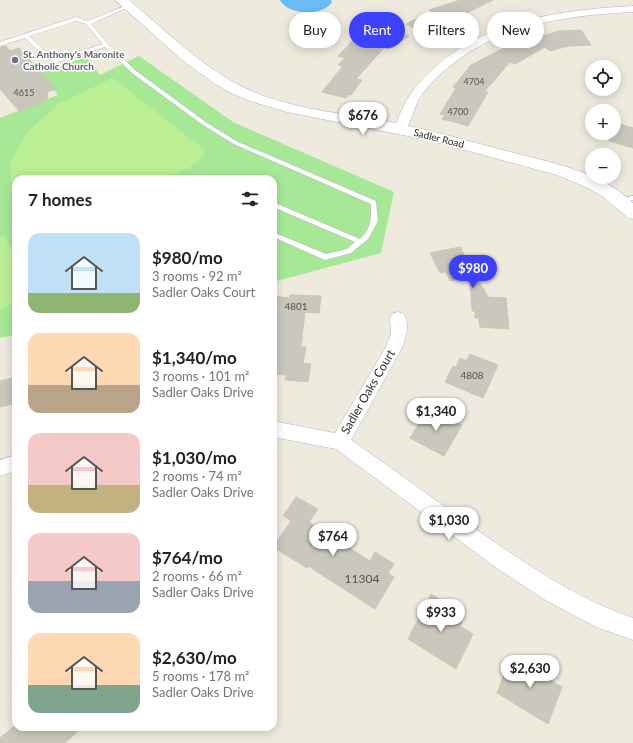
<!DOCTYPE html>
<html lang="en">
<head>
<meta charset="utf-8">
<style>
  :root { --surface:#fff; --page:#f2f2f2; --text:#202124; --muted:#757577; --accent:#3b41ff }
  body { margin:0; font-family:Lato,sans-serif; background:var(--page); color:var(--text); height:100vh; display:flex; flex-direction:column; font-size:15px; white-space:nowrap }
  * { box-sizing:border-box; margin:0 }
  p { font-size:13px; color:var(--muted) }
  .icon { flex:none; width:22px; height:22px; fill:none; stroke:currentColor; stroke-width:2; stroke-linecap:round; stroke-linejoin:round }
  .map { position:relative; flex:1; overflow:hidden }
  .side { position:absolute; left:12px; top:175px; width:265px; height:556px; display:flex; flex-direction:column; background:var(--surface); border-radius:12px; box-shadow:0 2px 10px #0003 }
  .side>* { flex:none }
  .guide { position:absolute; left:289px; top:12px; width:284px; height:36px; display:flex; gap:8px }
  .tools { position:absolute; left:585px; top:60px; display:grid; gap:8px }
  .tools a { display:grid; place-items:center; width:36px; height:36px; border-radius:50%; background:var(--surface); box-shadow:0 2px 10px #0003; font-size:20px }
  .price { position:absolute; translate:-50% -34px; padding:0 9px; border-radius:14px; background:#fff; color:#222; font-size:13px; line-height:26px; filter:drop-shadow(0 1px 2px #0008) }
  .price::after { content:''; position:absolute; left:50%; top:24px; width:12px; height:9px; margin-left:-6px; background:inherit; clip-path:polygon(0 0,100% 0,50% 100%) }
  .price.current { background:var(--accent); color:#fff }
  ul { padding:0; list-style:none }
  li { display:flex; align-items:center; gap:12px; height:100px; padding:0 16px }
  li span { display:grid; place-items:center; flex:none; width:112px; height:80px; border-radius:12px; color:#555 }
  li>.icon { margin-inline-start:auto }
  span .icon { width:48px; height:48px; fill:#fffc; stroke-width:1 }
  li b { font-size:17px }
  h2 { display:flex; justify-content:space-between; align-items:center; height:48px; padding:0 16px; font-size:17px }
  .tag { padding:0 14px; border-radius:18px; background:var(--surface); box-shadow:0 2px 10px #0003; font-size:14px; line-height:36px }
  .tag.current { background:var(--accent); color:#fff }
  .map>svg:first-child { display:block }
</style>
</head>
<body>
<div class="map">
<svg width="633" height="743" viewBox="0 0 633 743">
  <rect width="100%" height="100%" fill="#efeade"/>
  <!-- green -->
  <path fill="#a7e897" d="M139,56L233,122L394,192L381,253L273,282V179H16V335L0,338V118L58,95L40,73L86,57L100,75Z"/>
  <!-- pitch -->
  <path fill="#baf093" d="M113,78L205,150L203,157L192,166L164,179H16V202L10,192L11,161L27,133L58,104Z
    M3,235L16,254V302L0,309V237Z"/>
  <!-- water -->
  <path fill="#6bbcf6" d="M280,0H331L332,2C323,17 287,15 280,0Z"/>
  <!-- building -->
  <path fill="#cac7bd" stroke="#cac7b7" d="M460,0H493L424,34L406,24L432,11L430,10Z
    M391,28L409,36L393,47L388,49L384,48L356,79L362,80L351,95L349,94L346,98L322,92L343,66L338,65L345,58L338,56L358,35L368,39L377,33L382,35Z
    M581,30L591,45L568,46L550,51L545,47L515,64L510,62L485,91L488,92L468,126L442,119L445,115L440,114L456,88L453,87L471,65L533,33L526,42L535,40L534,38L560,31Z
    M6,46L10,51L19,48L56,89L47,92L48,98L41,103L19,111L0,89V47Z
    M617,123L633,128V148L609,141Z
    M460,247L488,297L506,298L509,329L480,327L479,318H475V311H472L470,277L450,281L446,272L440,273L430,253Z
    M290,295L321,296L319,313L305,312L301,347H306L303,363L311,364L308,382L285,380L286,375L273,374V296L290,298Z
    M470,354L498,365L483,398L445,382L453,366L456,367L460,358L466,361Z
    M16,377V403L0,407V381Z
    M429,408L462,425L444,456L410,438Z
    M296,497L318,509L309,522L370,561L375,552L394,564L388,573L394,577L375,609L308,566L307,568L273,547L291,521L283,516Z
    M431,594L449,605L446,612L462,622L460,626L473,634L456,669L408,639Z
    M511,656L528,666L530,661L544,669L541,675L562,687L548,724L497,693Z
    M13,727H83L65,743H0V738Z"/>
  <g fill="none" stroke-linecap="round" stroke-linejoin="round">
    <defs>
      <path id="service" d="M127,5L131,6L91,24L108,44L136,71L207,123L238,142L376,201L378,221L368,239L351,253L325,260L273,237V232L326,254L347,249L355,242L273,207V202L360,239C372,228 371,219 371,204L234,144L203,125L132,73L105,47L56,63L41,53L25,38L0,46V42L76,17L88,21ZM76,21L86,24L103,44L57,59L45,51L29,36Z
        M633,196V200L621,203L618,201L619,199Z"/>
      <path id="minor" d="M633,6V12C554,16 476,28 423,93C414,105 412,120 405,132H395L394,129C399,116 404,102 413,91C465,23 553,10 633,6Z
        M398,312L404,314C410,325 406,337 402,348L351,440C390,467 429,495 467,523C520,560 572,597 633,618V640L596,627L547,601L498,569L336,449L273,437V421L335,433L386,347L391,334L390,318L392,314Z
        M16,455V471L0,476V460Z"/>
      <path id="tertiary" d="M115,0H129C171,35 211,77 264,96C305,111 349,114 391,122C434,131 476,143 518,154C558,164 602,173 633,203V219L627,217L602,196L588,188L557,175L428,140L287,112L253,102L233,94L215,84L181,59Z"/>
    </defs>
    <!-- service casing -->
    <use href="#service" stroke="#b2b2c1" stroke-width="1"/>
    <!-- minor casing -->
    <use href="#minor" stroke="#b2b2c1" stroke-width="1"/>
    <!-- tertiary casing -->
    <use href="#tertiary" stroke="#b2b2c1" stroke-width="1"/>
    <!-- service -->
    <use href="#service" fill="#fff" fill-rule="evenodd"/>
    <!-- minor -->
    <use href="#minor" fill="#fff" fill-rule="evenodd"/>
    <!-- tertiary -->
    <use href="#tertiary" fill="#fff" fill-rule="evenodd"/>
  </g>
  <!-- markers -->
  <circle fill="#6b7280" stroke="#fff" stroke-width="1.5" cx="15" cy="60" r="4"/>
  <g text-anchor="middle" stroke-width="3" stroke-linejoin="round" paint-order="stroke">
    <!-- far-number labels -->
    <g font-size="9" fill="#545350">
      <text x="474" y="85">4704</text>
      <text x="24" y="96">4615</text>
      <text x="458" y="115">4700</text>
    </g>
    <!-- far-worship labels -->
    <g font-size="10" font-weight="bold" fill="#5b616d" stroke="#fff" text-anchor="start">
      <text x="23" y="58">St. Anthony's Maronite<tspan x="23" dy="12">Catholic Church</tspan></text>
    </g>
    <!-- far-street labels -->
    <g font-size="10" fill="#2c2c2c" stroke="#fff">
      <text transform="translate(439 138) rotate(14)" y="4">Sadler Road</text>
    </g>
    <!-- number labels -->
    <g font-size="10" fill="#545350">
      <text x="296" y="310">4801</text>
      <text x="472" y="379">4808</text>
    </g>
    <!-- street labels -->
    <g font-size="12" fill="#2c2c2c" stroke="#fff">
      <text transform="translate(368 392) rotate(-60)" y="4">Sadler Oaks Court</text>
    </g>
    <!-- near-number labels -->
    <g font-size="12" fill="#545350">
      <text x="362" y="583">11304</text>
    </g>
  </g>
</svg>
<div class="tools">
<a><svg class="icon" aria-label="locate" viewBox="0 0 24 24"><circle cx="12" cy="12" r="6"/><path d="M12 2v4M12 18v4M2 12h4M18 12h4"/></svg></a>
<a>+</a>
<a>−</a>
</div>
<b class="price" style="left:363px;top:136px">$676</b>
<b class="price current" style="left:473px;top:289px">$980</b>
<b class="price" style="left:436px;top:432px">$1,340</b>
<b class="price" style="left:449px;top:541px">$1,030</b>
<b class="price" style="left:333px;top:557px">$764</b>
<b class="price" style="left:441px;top:633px">$933</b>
<b class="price" style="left:530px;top:689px">$2,630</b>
<div class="guide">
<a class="tag">Buy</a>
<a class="tag current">Rent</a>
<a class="tag">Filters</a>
<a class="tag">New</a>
</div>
<section class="side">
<h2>7 homes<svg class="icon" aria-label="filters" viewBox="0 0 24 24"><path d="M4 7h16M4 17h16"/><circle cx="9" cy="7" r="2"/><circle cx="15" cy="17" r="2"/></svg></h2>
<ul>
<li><span style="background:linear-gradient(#bfe0f5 75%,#8fb573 0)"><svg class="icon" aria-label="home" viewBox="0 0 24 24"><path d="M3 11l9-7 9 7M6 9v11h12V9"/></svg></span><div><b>$980/mo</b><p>3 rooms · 92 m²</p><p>Sadler Oaks Court</p></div></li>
<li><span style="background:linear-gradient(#ffd9b3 65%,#b9a48a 0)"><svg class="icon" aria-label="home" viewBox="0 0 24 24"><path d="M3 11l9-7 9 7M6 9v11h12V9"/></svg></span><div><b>$1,340/mo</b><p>3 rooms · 101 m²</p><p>Sadler Oaks Drive</p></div></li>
<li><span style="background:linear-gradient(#f6c9c9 65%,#c2b280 0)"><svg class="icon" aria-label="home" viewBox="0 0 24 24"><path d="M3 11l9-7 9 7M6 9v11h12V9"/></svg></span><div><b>$1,030/mo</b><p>2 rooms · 74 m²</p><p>Sadler Oaks Drive</p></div></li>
<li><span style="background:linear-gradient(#f6c9c9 60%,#9aa5b1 0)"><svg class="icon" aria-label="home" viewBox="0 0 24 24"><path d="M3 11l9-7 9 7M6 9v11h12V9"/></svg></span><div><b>$764/mo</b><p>2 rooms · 66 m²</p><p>Sadler Oaks Drive</p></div></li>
<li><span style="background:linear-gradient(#ffd9b3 65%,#7fa58c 0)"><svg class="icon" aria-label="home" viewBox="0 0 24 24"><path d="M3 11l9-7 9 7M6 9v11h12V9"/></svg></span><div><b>$2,630/mo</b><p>5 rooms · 178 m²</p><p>Sadler Oaks Drive</p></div></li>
</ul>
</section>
</div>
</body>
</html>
